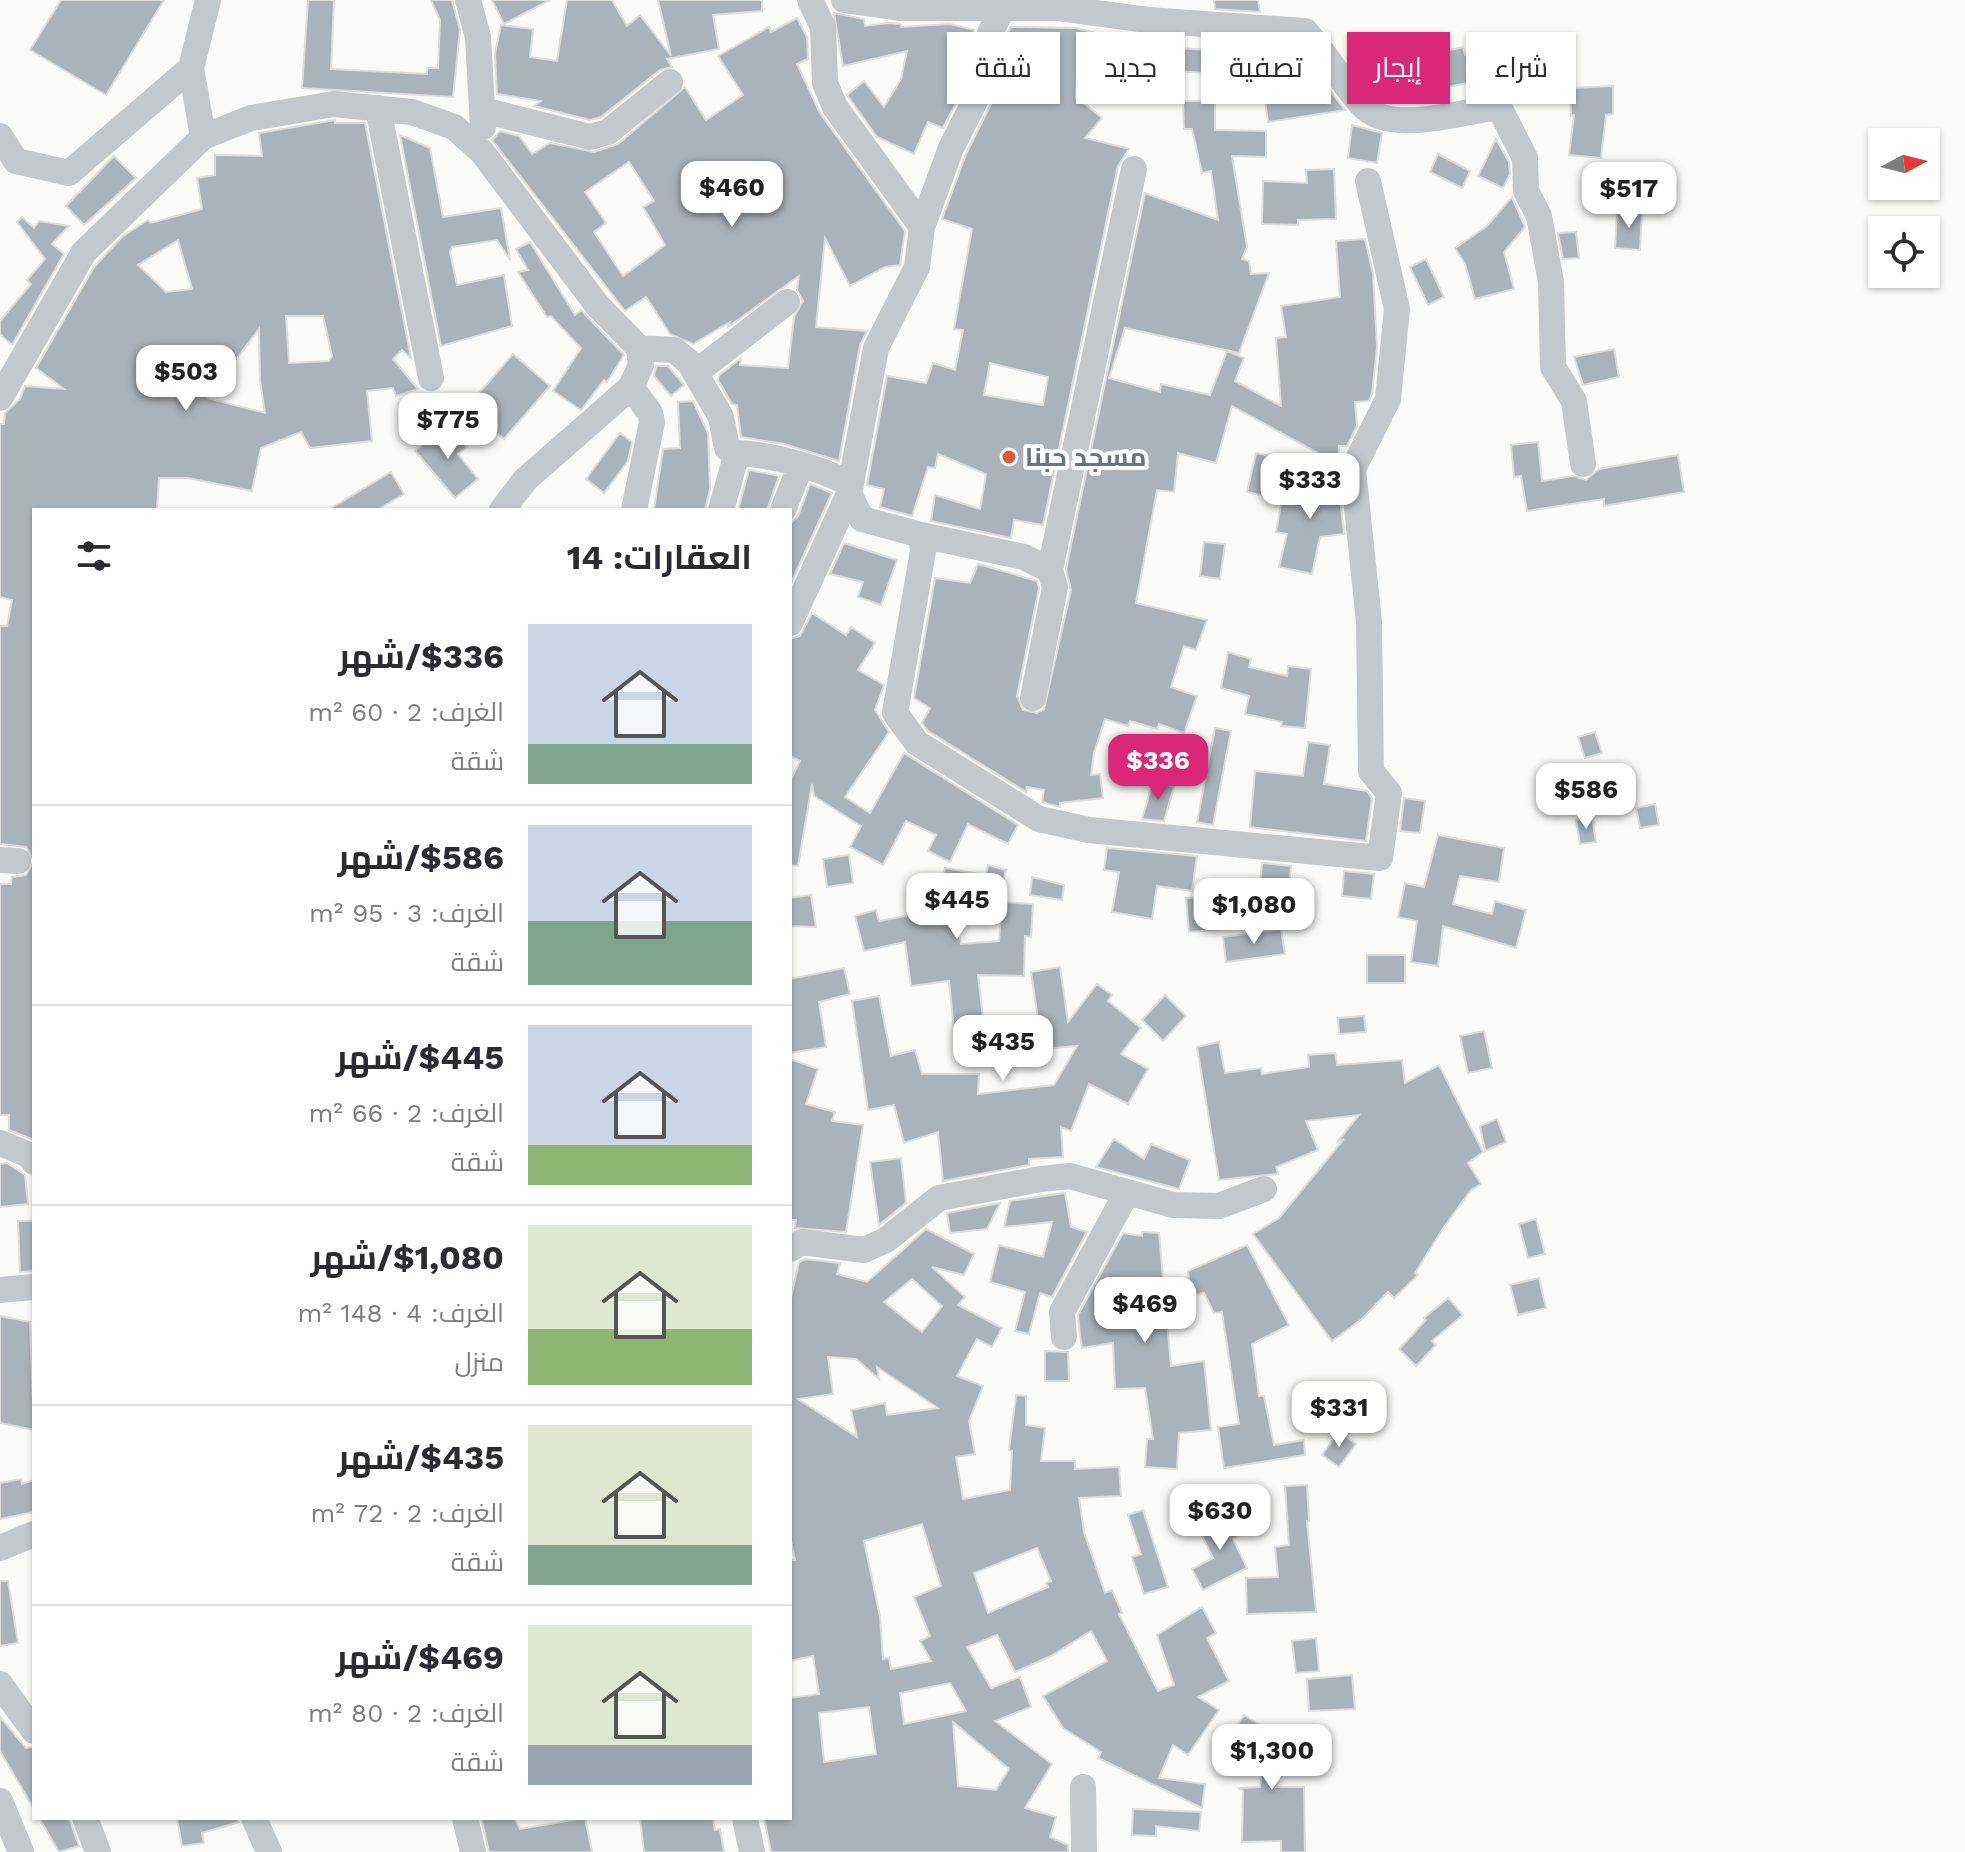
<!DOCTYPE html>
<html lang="ar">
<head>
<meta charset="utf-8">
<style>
  :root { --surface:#fff; --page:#f7f7f7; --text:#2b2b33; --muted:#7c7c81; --line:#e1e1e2; --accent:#db2777 }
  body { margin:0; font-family:"Work Sans",Cairo,sans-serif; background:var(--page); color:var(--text); direction:rtl; height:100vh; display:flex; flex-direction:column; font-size:30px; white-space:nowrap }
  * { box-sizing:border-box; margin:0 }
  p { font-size:26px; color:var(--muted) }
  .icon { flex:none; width:44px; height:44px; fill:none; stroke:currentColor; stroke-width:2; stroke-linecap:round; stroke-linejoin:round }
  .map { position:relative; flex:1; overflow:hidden; direction:ltr }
  .sheet { position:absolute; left:32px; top:508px; width:760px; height:1312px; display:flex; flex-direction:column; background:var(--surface); border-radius:0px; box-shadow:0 2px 6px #0004; direction:rtl }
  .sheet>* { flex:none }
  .banner { position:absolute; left:816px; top:32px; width:760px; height:72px; direction:rtl; display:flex; gap:16px }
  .needle { width:52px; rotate:83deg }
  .controls { position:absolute; left:1868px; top:128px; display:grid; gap:16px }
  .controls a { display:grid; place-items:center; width:72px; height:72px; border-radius:0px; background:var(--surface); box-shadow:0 2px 6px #0004; font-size:40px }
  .price { position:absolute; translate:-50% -68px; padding:0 18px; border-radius:16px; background:#fff; color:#222; font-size:26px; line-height:52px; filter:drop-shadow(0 2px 4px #0008) }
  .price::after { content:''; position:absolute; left:50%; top:48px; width:24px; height:18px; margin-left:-12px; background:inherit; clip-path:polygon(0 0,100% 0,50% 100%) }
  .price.selected { background:var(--accent); color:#fff }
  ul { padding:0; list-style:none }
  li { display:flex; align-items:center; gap:24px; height:200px; padding:0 40px }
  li+li { border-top:2px solid var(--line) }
  li span { display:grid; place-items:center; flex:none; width:224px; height:160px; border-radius:0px; color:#555 }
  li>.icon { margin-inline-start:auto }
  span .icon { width:96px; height:96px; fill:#fffc; stroke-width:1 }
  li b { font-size:34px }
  h2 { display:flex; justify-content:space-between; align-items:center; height:96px; padding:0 40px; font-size:34px }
  .chip { padding:0 28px; border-radius:0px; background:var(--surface); box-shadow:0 2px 6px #0004; font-size:28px; line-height:72px }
  .chip.selected { background:var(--accent); color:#fff }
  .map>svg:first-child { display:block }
</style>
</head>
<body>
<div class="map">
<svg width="1965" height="1852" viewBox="0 0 1965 1852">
  <rect width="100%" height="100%" fill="#fafaf8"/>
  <!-- building -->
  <path fill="#aab3b9" stroke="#dcdcda" stroke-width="2" fill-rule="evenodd" d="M61,0H164L106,95L30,50Z
    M308,0H334L331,69L427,74V68H438L440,20L431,0H452L460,30L453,97L302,88Z
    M492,0H550L504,24Z
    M567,0H612L627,26L640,15L671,56L658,0H762V11L713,15L719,49L667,59L672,67L660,70L601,117L590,120L534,106L541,101L497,94L495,54L501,25L533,29L530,57L557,61Z
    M1214,0H1258L1260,12L1215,9Z
    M834,13L864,19L865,26L889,23L900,24L901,27L950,24L974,30L968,80L943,128L928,122L914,154L877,137L847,95L864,81L884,107L901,79L907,51L843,66Z
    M797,18L807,37L808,59L797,64L820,113L905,231L900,265L885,267L850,286L825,238L816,327L867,331L860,345L839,461L784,444L741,437L737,405L732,404L718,380L719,375L741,358L740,365L788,368L794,317L803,301L797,290L799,276L728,327L730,322L693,344L670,334L646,297L625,311L492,140L500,131L519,136L532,154L550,143L594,152L618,144L685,87L706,120L743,95L718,56L769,27L771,32ZM629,162L654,201L643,207L665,245L623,276L594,232L606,223L585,192Z
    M1011,27L1076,28L1112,37L1108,58L1078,51L1076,97L1102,118L1085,138L1129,149L1118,166L1043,525L1014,520L1011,538L931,521L935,495L980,509L986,474L938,454L935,468L928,467L912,516L880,507L884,489L867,485L887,376L926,383L933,363L955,370L963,330L954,329L972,229L942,219L966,154L997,92L1005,38ZM990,363L1048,377L1043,405L984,395Z
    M1463,47L1465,55L1494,52L1498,84L1473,87V82L1410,94L1401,62Z
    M1177,48L1208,50L1206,73L1175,71Z
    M1613,86V114L1606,115L1601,158L1569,155L1574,115L1571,116L1570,88Z
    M1328,88L1345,110L1268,122L1265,101H1309V91Z
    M1183,101H1215V130L1266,131V157L1232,156L1247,247L1242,259L1249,261L1251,274L1269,273L1239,353L1125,328L1109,378L1160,392L1161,384L1210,395L1227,351L1244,358L1235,381L1281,406L1276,338L1286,337L1281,306L1340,297L1336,241L1365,239L1373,274L1377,347L1372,394L1369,401L1355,402L1357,426L1347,446H1339L1338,464L1232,406L1216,463L1178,453L1174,492L1157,490L1136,603L1207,620L1196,650L1184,646L1171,687L1197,696L1184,733L1159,724L1157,729L1130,721L1128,726L1105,719L1094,753L1091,775L1100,774L1103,798L1060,803V807L1042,802L1044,790L1027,787L1026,792L928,731L922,723L930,708L914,698L935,578L970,583L978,564L1037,581L1039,588L1017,696L1023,710L1037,713L1044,709L1071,590L1066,569L1145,193L1218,220L1211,171L1202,173L1192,129H1184Z
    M335,120V123H365L411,358L402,350L393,359L418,389L396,396L393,388L367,391L372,441L310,448L301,432L261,448L252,491L188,478H159L157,510H34V1140L9,1130V1115H0V884H11L12,877L26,875L34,861L26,847L0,844V626H7L12,600L0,597V424H4L5,413L20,399L25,386L64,389L36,368L94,267L123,236L148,220L151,223L202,209L197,178L215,175V155L262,156L259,133ZM178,240L192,289L166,292L138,265ZM286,316H323L332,356L329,361L289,363ZM259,329L260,381L265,413L207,398Z
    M1352,125L1382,133L1377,163L1348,158Z
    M400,135L430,148L443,217L501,208L510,260L497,240L452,247L450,252L457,285L504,275L512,326L441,346Z
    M1496,139L1509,162L1510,174L1503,188L1478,176Z
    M1438,154L1470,171L1462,188L1430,172Z
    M114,156L136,178L84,225L66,206Z
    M1334,169L1336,219L1298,220V225L1262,224L1263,181L1307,183L1306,170Z
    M1512,197L1525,227L1504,252L1514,289L1475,299L1465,264L1455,248L1486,227Z
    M1617,211L1642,212L1640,250L1615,248Z
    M22,217L34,228L39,221L69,226L52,244L64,254L12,345L0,334V321L31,284L27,280L45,259L17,222Z
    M1576,232L1579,258L1563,259L1558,233Z
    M530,242L575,315L581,310L624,355L607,382L604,380L581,410L553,391L581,348L551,316L547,317L518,272L528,270L516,249Z
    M1426,259L1444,297L1428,305L1410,267Z
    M1614,349L1619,377L1583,385L1574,357Z
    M513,354L550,386L504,439L467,407Z
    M656,366H668L684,385L671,396L654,376Z
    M693,401L708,433L710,489L705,510H654L663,449L680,448L678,402Z
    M444,427H450L467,447L458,454L478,479L455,498L415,451Z
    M620,433L632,442L628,461L604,493L586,479Z
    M1538,442L1542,481L1573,476L1586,480L1599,469L1678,455L1684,492L1604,506V499L1527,511L1521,476L1514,477L1511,445Z
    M1256,453L1283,459L1274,498L1247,492Z
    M1311,466L1337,472L1344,534L1320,537L1312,574L1279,567L1287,534L1276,532L1283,493L1314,498Z
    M749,470L779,476L767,510H738Z
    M391,472L404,494L377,510H328Z
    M810,484L832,493L790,585V524L798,516Z
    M1204,542L1225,544L1220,579L1200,576Z
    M844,543L897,560L881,605L858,597L863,582L830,574Z
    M812,613L846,635L851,627L875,643L858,670L884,685L875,710L889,732L845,797L870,813L904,753L1018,825L1008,844L968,824L950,862L928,851L936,835L906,821L883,865L850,847L861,826L814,796L812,784L798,866L790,865V781L800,761L790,756V639L800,636Z
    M1228,652L1251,659L1249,667L1287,676L1288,666L1311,669L1305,728L1281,726L1282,722L1245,714L1249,696L1221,688Z
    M1215,728L1231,731L1213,825L1197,822Z
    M1595,732L1602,753L1585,758L1578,737Z
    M1308,742L1330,745L1324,784L1367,791L1372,798L1366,841L1250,827L1255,771L1303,776Z
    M1599,774L1605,794L1589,799L1583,778Z
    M1153,781L1174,787L1164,821L1142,819Z
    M1404,798L1425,801L1420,833L1400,831Z
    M1655,804L1659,825L1640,828L1636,808Z
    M1592,817L1596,842L1580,844L1576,820Z
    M1438,835L1504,848L1499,882L1460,876L1453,904L1492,914L1495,901L1526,910L1516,948L1443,926L1438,966L1411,962L1417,921L1398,917L1405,883L1424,887Z
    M1107,848L1197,856L1192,891L1157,886L1152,919L1112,912L1119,872L1104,870Z
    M849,855L853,883L827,887L823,859Z
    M1262,863L1291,866L1287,908L1258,905Z
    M988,865L1006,870L997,909L975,903L974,908L953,905L961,944L999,941L1002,902L1033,904L1031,937L1025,936L1024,976L978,975L984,1027L954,1030L949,981L911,986L905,942L864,951L855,916L876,910L879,921L937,910L945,868L986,875Z
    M1344,871L1374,874L1371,899L1342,896Z
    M1032,877L1064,885L1062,900L1030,895Z
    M811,895L816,927L790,926V898Z
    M1220,896L1223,929L1189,932L1186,898Z
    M1281,929L1285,954L1226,962L1223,937Z
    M1367,955H1405V983H1367Z
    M1060,967L1068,1022L1097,984L1112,995L1108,1001L1141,1028L1121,1054L1148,1069L1128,1104L1089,1084L1071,1131L1061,1127L1063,1157L1029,1159V1165L943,1181L938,1132L904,1143L894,1105L868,1110L852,1001L879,996L891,1056L915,1050L922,1074H979L978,1094L1054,1085L1077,1046L1043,1049V1039L990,1044L988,1023L1038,1019L1031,972Z
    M844,968L850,994L819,1002L826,1047L790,1053V979Z
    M1165,995L1186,1016L1163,1041L1142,1020Z
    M1364,1016L1366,1032L1339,1034L1338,1018Z
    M1484,1031L1492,1068L1468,1073L1460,1036Z
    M1219,1042L1225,1073L1261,1068L1262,1074L1309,1067L1308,1055L1335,1053L1337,1065L1402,1060L1405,1083L1439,1065L1483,1152L1468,1163L1481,1184L1471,1190L1444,1227L1415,1273L1418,1275L1394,1298L1388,1292L1362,1319L1332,1341L1253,1234L1279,1218L1344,1139L1337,1142L1359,1115L1306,1121L1318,1150L1276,1167L1278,1174L1219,1180L1197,1047Z
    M790,1059L818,1069L806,1104L835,1112L832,1121L863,1125L846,1232L795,1228L796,1220H790Z
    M1497,1119L1506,1142L1485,1151L1480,1126Z
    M1114,1139L1144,1159L1151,1144L1190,1160L1179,1189L1096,1167Z
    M901,1158L906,1203L879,1225L870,1162Z
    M7,1163L25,1175L28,1204L0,1207V1164Z
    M1065,1193L1071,1227L1087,1232L1052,1297L1040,1293L1029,1334L1015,1331L1025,1292L990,1282L999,1245L1043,1257L1052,1222L1004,1227L1010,1201Z
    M1000,1203L987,1229L950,1233L947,1213Z
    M1536,1219L1545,1254L1528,1258L1519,1224Z
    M18,1221H34V1271L20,1272Z
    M926,1229L974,1254L964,1275L932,1267L965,1297L958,1305L1002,1328L992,1347L977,1339L957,1376L983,1386L969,1421L975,1454L956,1457L963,1499L1010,1490L1012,1451L1009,1450L1016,1395L1026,1396V1425L1045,1428L1041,1461H1075V1469L1119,1467L1121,1496L1079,1498L1084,1532L1105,1593L1112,1590L1122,1613L1119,1614L1158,1691L1174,1685L1157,1635L1202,1607L1216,1633L1207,1638L1229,1681L1198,1697L1219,1710L1188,1755L1173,1745L1159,1778L1205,1784L1202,1808L1098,1758L1101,1752L1063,1728L1043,1696L1107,1661L1091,1631L1051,1656L1015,1672L997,1635L967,1647L991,1688L1020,1677L1031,1707L995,1721L1052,1764L1025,1808L1056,1817L1050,1837L1068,1845V1852H771L764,1818H790V1698L819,1694L813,1656L790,1661V1560H795L790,1536V1302L799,1262L805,1259L840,1263L837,1274L867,1282ZM912,1279L942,1306L922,1332L884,1302ZM828,1357L856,1359L879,1379L877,1367L938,1408L887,1415L885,1403L851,1410L857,1437L798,1399L833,1394ZM922,1524L941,1586L914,1597L930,1636L920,1641L931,1661L891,1669L889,1658L883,1659L880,1617L864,1541ZM1037,1548L1051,1581L1046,1583L1048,1587L988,1613L974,1573ZM950,1683L966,1711L904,1724L900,1693ZM869,1707L876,1754L824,1762L819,1713ZM953,1722L1009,1769L996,1790L958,1786Z
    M1142,1232L1159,1233L1171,1366L1204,1361L1211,1430L1179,1433L1177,1469L1145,1467L1147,1439H1153L1145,1388L1115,1389L1113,1343L1082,1348L1080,1335L1078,1315L1123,1233L1142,1236Z
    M1247,1245L1289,1325L1252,1344L1259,1396H1264L1274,1445L1304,1440L1305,1455L1224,1468L1218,1427L1239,1424L1222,1312L1214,1313L1204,1293L1191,1296L1188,1271Z
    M1539,1278L1546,1308L1518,1315L1510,1285Z
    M1448,1298L1463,1315L1432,1341L1436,1345L1416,1366L1399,1349L1426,1320L1424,1318Z
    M0,1316L30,1322L34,1430L0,1423Z
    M1045,1351L1068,1352L1069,1381H1045Z
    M1339,1431L1356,1444L1339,1467L1322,1455Z
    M21,1479L22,1484L34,1480V1512L0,1519V1483Z
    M1307,1485L1309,1521H1307L1316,1612L1247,1614L1246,1578L1278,1577L1275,1547L1289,1545L1285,1486Z
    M1143,1510L1168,1587L1144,1594L1132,1557L1141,1554L1128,1515Z
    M1229,1512L1241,1535L1233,1539L1247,1568L1203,1590L1192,1569L1213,1558L1198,1528Z
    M0,1581H8L18,1643L0,1646Z
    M1316,1638L1319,1671L1296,1673L1292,1641Z
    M1352,1675L1355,1709L1309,1711L1307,1679Z
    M1244,1715L1275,1734L1278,1725L1298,1732L1290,1754L1282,1751L1276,1787H1304L1305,1852H1281V1841L1242,1842L1243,1791L1239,1788L1260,1787L1265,1756L1231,1734Z
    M0,1717L26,1748L34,1747V1809L0,1751Z
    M1133,1809L1201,1812L1199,1831L1156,1826V1836L1132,1835Z
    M39,1818H69L79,1846L59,1852Z
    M177,1818H238L239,1822L202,1833L204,1843L182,1846Z
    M481,1818H514L520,1829L585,1818L592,1852H489Z
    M640,1818H713L715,1830L720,1829L724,1852H644Z"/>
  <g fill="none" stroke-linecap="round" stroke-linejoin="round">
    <!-- minor -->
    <path stroke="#c3c8cc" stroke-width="26" d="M468,0L478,37L483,127
      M844,0L900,8H1059L1148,20L1305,31C1327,54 1341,82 1362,105C1390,136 1462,111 1499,107L1525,158L1526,191L1539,216L1551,282L1553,367L1574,401L1583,464
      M378,108L431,378
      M483,110L590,137L608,132L670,82
      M0,136L16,161L69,173L191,68
      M203,137L191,68L208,0
      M922,227L951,148L983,85L990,33L1003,8
      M639,348L674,350L689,362L721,417L727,448L737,453L721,510
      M695,373L787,302
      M631,387L650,413L652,422L634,510
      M0,398L84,252L203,137L251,118L334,104L412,112L454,127L482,152L598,306L639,348L641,365L631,387L525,480L502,510
      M737,453C769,454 823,468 851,485
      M849,494L862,519L921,535L923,551L895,713L917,743L1039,819L1089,830L1380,858L1389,793L1371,771L1369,622L1353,469L1388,399L1397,309L1368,181
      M783,510L800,467
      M921,535L1024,557L1050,570L1055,587L1033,698
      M1050,570L1134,169
      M790,623L849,494L876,348L917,267L922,227L835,107L825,83L823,27L810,0
      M0,860L18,861
      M0,1143L29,1155L34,1162
      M790,1249L802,1242L864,1250L886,1240L939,1198L1041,1179L1070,1176L1173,1205L1219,1206L1264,1189
      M0,1290L34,1287
      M1064,1337L1062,1312L1126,1194
      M0,1548L34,1534
      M0,1684L34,1731
      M1083,1787L1084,1852
      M0,1801L21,1852
      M85,1818L98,1852
      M254,1818L269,1852
      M465,1818L473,1852
      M745,1818L752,1852"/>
  </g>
  <!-- markers -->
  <circle fill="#e4572e" stroke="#fff" stroke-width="3" cx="1009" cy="457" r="8"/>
  <g text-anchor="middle" stroke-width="8" stroke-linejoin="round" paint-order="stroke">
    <!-- poi labels -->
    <g font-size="26" font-weight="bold" fill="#657683" stroke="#fff" text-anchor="start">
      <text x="1025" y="466">مسجد حبنا</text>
    </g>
  </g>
</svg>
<div class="controls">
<a><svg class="needle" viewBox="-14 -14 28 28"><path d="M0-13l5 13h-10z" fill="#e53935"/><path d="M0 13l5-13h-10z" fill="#7c7c81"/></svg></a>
<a><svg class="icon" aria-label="locate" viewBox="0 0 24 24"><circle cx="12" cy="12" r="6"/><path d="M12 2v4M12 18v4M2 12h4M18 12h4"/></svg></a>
</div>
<b class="price" style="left:732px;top:229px">$460</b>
<b class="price" style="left:1629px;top:230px">$517</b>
<b class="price" style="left:186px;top:413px">$503</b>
<b class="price" style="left:448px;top:461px">$775</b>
<b class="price" style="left:1310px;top:521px">$333</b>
<b class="price selected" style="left:1158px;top:802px">$336</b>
<b class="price" style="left:1586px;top:831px">$586</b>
<b class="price" style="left:957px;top:941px">$445</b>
<b class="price" style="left:1254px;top:946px">$1,080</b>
<b class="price" style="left:1003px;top:1083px">$435</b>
<b class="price" style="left:1145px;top:1345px">$469</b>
<b class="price" style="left:1339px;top:1449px">$331</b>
<b class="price" style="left:1220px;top:1552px">$630</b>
<b class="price" style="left:1272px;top:1792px">$1,300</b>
<div class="banner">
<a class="chip">شراء</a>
<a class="chip selected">إيجار</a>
<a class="chip">تصفية</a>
<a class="chip">جديد</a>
<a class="chip">شقة</a>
</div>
<section class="sheet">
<h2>العقارات: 14<svg class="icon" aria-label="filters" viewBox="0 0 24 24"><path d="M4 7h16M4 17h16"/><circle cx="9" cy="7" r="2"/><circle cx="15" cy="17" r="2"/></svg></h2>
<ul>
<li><span style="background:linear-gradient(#c9d6e8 75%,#7fa58c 0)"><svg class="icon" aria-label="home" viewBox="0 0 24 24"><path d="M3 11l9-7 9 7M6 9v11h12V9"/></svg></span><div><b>$336/شهر</b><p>الغرف: 2 · 60 m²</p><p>شقة</p></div></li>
<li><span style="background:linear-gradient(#c9d6e8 60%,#7fa58c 0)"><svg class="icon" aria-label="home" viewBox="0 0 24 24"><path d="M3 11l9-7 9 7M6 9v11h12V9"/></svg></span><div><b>$586/شهر</b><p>الغرف: 3 · 95 m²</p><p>شقة</p></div></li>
<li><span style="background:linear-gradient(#c9d6e8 75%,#8fb573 0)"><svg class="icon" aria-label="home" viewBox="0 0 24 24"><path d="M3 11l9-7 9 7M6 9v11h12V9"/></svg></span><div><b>$445/شهر</b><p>الغرف: 2 · 66 m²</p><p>شقة</p></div></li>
<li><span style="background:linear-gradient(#dfe7d0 65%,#8fb573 0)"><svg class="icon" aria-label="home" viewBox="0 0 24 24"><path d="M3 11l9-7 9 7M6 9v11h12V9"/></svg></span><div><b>$1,080/شهر</b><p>الغرف: 4 · 148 m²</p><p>منزل</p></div></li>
<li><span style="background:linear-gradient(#dfe7d0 75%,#7fa58c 0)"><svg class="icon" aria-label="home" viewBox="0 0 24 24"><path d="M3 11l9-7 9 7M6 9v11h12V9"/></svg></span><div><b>$435/شهر</b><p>الغرف: 2 · 72 m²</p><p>شقة</p></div></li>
<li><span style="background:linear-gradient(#dfe7d0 75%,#9aa5b1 0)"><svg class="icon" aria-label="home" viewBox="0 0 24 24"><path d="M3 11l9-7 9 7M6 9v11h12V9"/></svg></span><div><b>$469/شهر</b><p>الغرف: 2 · 80 m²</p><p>شقة</p></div></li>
</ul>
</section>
</div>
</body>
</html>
